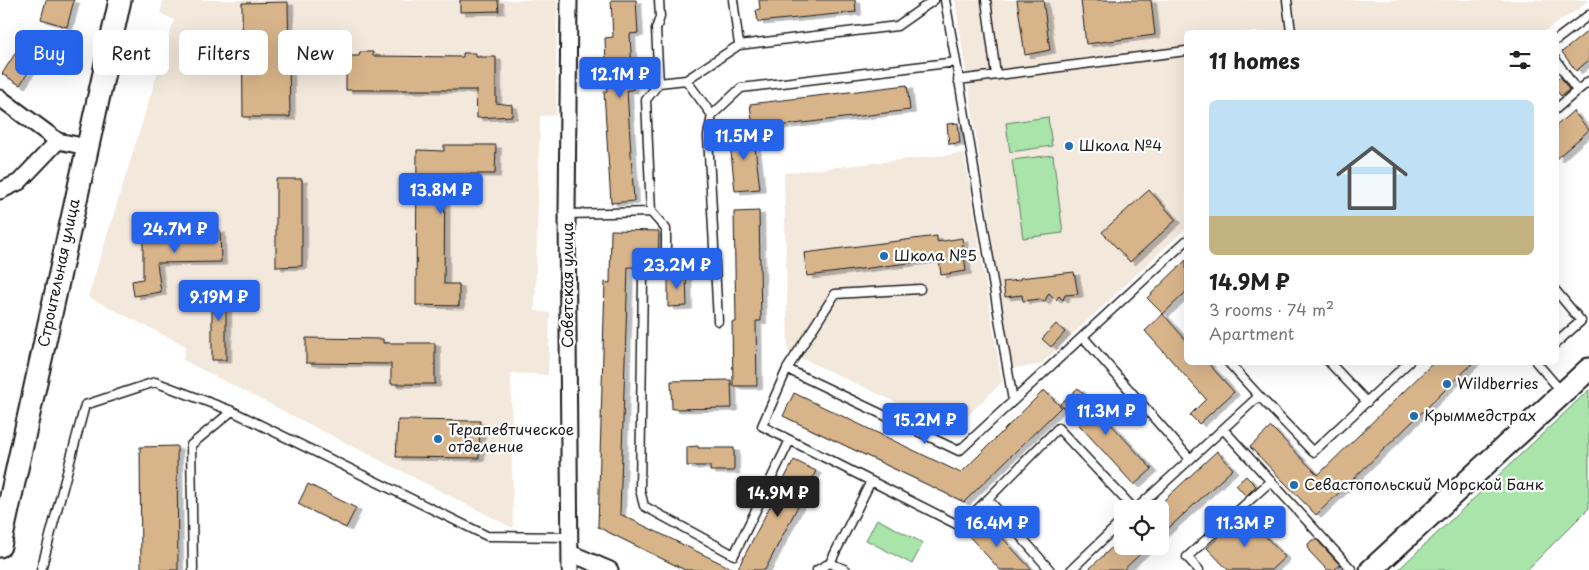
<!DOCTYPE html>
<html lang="en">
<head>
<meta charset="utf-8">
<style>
  :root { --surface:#fff; --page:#f2f2f2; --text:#222; --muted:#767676; --accent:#2563eb }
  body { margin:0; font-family:"Playpen Sans",sans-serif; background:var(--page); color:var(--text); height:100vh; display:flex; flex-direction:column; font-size:19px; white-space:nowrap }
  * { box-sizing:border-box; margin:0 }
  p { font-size:16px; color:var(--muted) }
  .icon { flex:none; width:28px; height:28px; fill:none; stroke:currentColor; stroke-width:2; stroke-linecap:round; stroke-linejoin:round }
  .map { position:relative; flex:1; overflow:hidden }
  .details { position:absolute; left:1184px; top:30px; width:375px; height:335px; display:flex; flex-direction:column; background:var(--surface); border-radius:8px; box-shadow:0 5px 20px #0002 }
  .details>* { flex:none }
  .banner { position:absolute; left:15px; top:30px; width:475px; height:45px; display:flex; gap:10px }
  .tools { position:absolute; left:1114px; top:500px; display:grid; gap:10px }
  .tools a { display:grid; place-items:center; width:55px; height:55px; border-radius:8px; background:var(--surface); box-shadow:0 5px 20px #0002; font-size:25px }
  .price { position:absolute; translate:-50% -42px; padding:0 11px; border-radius:5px; background:var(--accent); color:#fff; font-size:16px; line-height:32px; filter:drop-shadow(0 1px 2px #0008) }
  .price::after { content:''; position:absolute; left:50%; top:30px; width:15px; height:11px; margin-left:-8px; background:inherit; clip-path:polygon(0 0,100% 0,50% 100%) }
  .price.active { background:#222; color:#fff }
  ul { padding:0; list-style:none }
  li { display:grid; align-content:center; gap:10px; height:265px; padding:0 25px }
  li span { display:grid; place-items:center; height:155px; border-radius:8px; color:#555 }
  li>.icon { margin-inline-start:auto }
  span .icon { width:90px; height:90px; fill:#fffc; stroke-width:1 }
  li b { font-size:21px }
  h2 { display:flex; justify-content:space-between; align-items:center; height:60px; padding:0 25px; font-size:21px }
  .tag { padding:0 18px; border-radius:8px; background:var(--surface); box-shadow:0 5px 20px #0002; font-size:18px; line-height:45px }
  .tag.active { background:var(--accent); color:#fff }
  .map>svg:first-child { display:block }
</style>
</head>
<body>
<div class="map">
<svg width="1589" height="570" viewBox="0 0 1589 570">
  <defs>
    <filter id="shadow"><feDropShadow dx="5.5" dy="3" stdDeviation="0" flood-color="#0004"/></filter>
  </defs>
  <rect width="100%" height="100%" fill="#fff"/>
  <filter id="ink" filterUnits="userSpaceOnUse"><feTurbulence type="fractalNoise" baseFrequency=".02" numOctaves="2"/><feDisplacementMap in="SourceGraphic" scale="10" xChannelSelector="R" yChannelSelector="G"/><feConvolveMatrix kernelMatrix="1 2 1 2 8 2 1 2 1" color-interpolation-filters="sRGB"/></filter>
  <g filter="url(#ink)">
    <!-- built -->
    <path fill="#f3e8dc" d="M163,0H557L556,115L540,116L535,311L550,313L548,375L511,373L513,528L183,360L186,346L88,297L174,20L160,13Z
      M955,0H1588L1580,8L1543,32H1186V228L1040,365L1012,368Z
      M964,153L1002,382L954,429L788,352L784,173Z"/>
    <!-- green -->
    <path fill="#a9e4aa" stroke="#628063" d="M1048,117L1052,146L1010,152L1006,123Z
      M1053,155L1063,233L1023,238L1012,160Z
      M1589,390V508L1527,570H1398Z
      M877,519L923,543L912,564L866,540Z"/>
    <!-- building -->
    <path fill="#d8b48a" stroke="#1c1c1c" filter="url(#shadow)" d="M46,0H74L67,27L41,19Z
      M460,0H498L499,11L460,12Z
      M611,0H636L638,33L630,34L633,90H627L634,201L611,203L604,92H607L605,38L613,37Z
      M759,0H855L856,12L758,22L756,10L760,9Z
      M1017,0H1043L1050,50L1025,55Z
      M1081,0H1151L1155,35L1086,44Z
      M288,2L290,117H243L242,3Z
      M1589,30V60L1576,71L1562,52Z
      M18,49L36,60L20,85L2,74Z
      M360,52H373V56L463,57V53H476V57H496V103L512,105V116L477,118L476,90H346V56H359Z
      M1561,77L1569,90L1561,96L1556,90V78Z
      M907,85L910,110L753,129L750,104Z
      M1573,111L1589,130L1556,159V126Z
      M958,123L960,143L949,144L947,124Z
      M753,130L760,189L735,191L729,133Z
      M444,145H496L495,174H445L444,284H459V306L416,305L417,150L444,151Z
      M276,179H302V266L276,267Z
      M1149,190L1176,220L1130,262L1102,232Z
      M759,211L761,321H756L757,386H733L732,322H736L734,212Z
      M220,230L221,262L157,263L161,292L134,296L132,281L143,279V231Z
      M611,230L659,231L658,268L628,267L620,514L735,570H685L598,527L605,282L610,283Z
      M937,236V242L962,238L966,271L941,275L939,259L807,276L804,253Z
      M1186,260V292L1163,314L1147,298Z
      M1074,272L1078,294L1065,295L1063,300L1059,296L1056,300L1049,293L1044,302L1040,299L1023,301L1022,295L1005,297L1003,282L1020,280V278Z
      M668,274H686L687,306L668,307Z
      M212,284H226V360H212Z
      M1163,314L1186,340V362H1207L1234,392L1199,424L1190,415L1206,399L1145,331Z
      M1056,324L1065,332L1051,347L1042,339Z
      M306,338L383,339V343H435V384H391V364L306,363Z
      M1434,362H1474L1316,515L1250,447L1271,427L1318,475Z
      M731,380L732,408L672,409L671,381Z
      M1078,388L1152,469L1134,485L1060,404Z
      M1044,390L1061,407L964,502L783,416L794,393L961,473Z
      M398,420L480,421L479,458L396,457Z
      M177,446L178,570H141L140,447Z
      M698,446V448H734V471H710V466H687V447Z
      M1217,451L1233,469L1160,536V504Z
      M794,460L816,471L765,570H737Z
      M1246,476L1256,486L1246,496L1236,485Z
      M308,484L356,508L346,528L298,504Z
      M1244,514L1285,557L1271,570H1228L1207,548Z
      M984,518L998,533L1032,570H1000L967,534Z
      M1122,538V546H1149L1123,570H1088Z
      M1312,540H1317L1340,565L1334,570H1327L1309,551L1308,544Z"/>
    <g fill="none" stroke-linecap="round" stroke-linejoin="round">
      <defs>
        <path id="lane" d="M733,0L739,45L897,26L934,0
          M986,0L996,75
          M1287,0L1291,32
          M1556,40L1589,15
          M1556,60L1577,91L1556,109
          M956,62L1013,401
          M686,80L739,45
          M958,80L1186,51
          M659,83L686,80L712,115
          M1577,91L1589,81
          M651,212L666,229V267
          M567,214L651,212L646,100L659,83L656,29L660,17L659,0
          M643,277L640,490L644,506L734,555L790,440
          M1556,291L1581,321L1556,343
          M718,321L708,136L712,115L741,88L956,62L945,0
          M1083,337L1190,459
          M1228,362L1259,396L1223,429L1352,570
          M1329,362L1367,402
          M1536,362L1562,392
          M787,369L959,451L1186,241
          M1259,396L1313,452L1409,362
          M871,481L960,526L988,499L1050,570
          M988,499L1058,428L1134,509
          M1136,509L1223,429
          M830,563L846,570
          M41,570L85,405L155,382L232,411L487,536L569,537
          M193,570L191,445L232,411
          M817,570L830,563L871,481L762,426L787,369L835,294L920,289
          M1071,570L1122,521
          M1199,570L1187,557L1271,481"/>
        <path id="street" d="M569,0L567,214L570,570
          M0,98L58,141
          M0,191L19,182L58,141L87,147
          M570,553L610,570"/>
        <path id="secondary" d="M0,546L120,0
          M1371,570L1589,369"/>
      </defs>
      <!-- lane casing -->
      <use href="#lane" stroke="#1c1c1c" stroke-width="11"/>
      <!-- street casing -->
      <use href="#street" stroke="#1c1c1c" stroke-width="19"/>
      <!-- secondary casing -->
      <use href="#secondary" stroke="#1c1c1c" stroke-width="25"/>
      <!-- lane -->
      <use href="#lane" stroke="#fff" stroke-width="8"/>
      <!-- street -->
      <use href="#street" stroke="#fff" stroke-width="15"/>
      <!-- secondary -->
      <use href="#secondary" stroke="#fff" stroke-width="21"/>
    </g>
  </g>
  <!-- markers -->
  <g fill="#1f6fb2" stroke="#fff" stroke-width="2">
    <circle cx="1069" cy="146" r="5"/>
    <circle cx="884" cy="256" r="5"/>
    <circle cx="1447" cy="384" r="5"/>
    <circle cx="1414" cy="416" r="5"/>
    <circle cx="438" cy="439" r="5"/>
    <circle cx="1294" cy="485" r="5"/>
  </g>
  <g text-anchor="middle" stroke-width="4.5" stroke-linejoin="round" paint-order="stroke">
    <!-- poi labels -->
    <g font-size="15" fill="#1c1c1c" stroke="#fff" text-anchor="start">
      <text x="1079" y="151">Школа №4</text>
      <text x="894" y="261">Школа №5</text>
      <text x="1457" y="389">Wildberries</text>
      <text x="1424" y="421">Крыммедстрах</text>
      <text x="448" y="435">Терапевтическое<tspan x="448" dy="17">отделение</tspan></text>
      <text x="1304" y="490">Севастопольский Морской Банк</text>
    </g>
    <!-- street labels -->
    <g font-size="15" fill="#1c1c1c" stroke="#fff">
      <text transform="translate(59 273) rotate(-78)" y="5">Строительная улица</text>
      <text transform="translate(568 285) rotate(-90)" y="5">Советская улица</text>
    </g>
  </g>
</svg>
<div class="tools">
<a><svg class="icon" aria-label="locate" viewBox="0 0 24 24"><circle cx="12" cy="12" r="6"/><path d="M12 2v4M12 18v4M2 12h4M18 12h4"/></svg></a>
</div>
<b class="price" style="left:620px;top:99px">12.1M ₽</b>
<b class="price" style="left:744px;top:161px">11.5M ₽</b>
<b class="price" style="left:441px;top:215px">13.8M ₽</b>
<b class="price" style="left:175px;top:254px">24.7M ₽</b>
<b class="price" style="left:677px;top:290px">23.2M ₽</b>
<b class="price" style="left:219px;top:322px">9.19M ₽</b>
<b class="price" style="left:1106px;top:436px">11.3M ₽</b>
<b class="price" style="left:925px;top:445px">15.2M ₽</b>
<b class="price active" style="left:778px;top:518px">14.9M ₽</b>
<b class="price" style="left:997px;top:548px">16.4M ₽</b>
<b class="price" style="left:1245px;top:548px">11.3M ₽</b>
<div class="banner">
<a class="tag active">Buy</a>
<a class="tag">Rent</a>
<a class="tag">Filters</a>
<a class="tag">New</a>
</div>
<section class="details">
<h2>11 homes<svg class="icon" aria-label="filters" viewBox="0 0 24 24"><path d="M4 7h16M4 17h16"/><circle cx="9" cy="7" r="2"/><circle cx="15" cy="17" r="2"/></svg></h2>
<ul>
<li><span style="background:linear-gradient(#bfe0f5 75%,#c2b280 0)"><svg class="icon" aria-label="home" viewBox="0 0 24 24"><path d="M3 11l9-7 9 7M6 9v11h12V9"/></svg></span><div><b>14.9M ₽</b><p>3 rooms · 74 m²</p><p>Apartment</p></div></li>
</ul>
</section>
</div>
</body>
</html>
